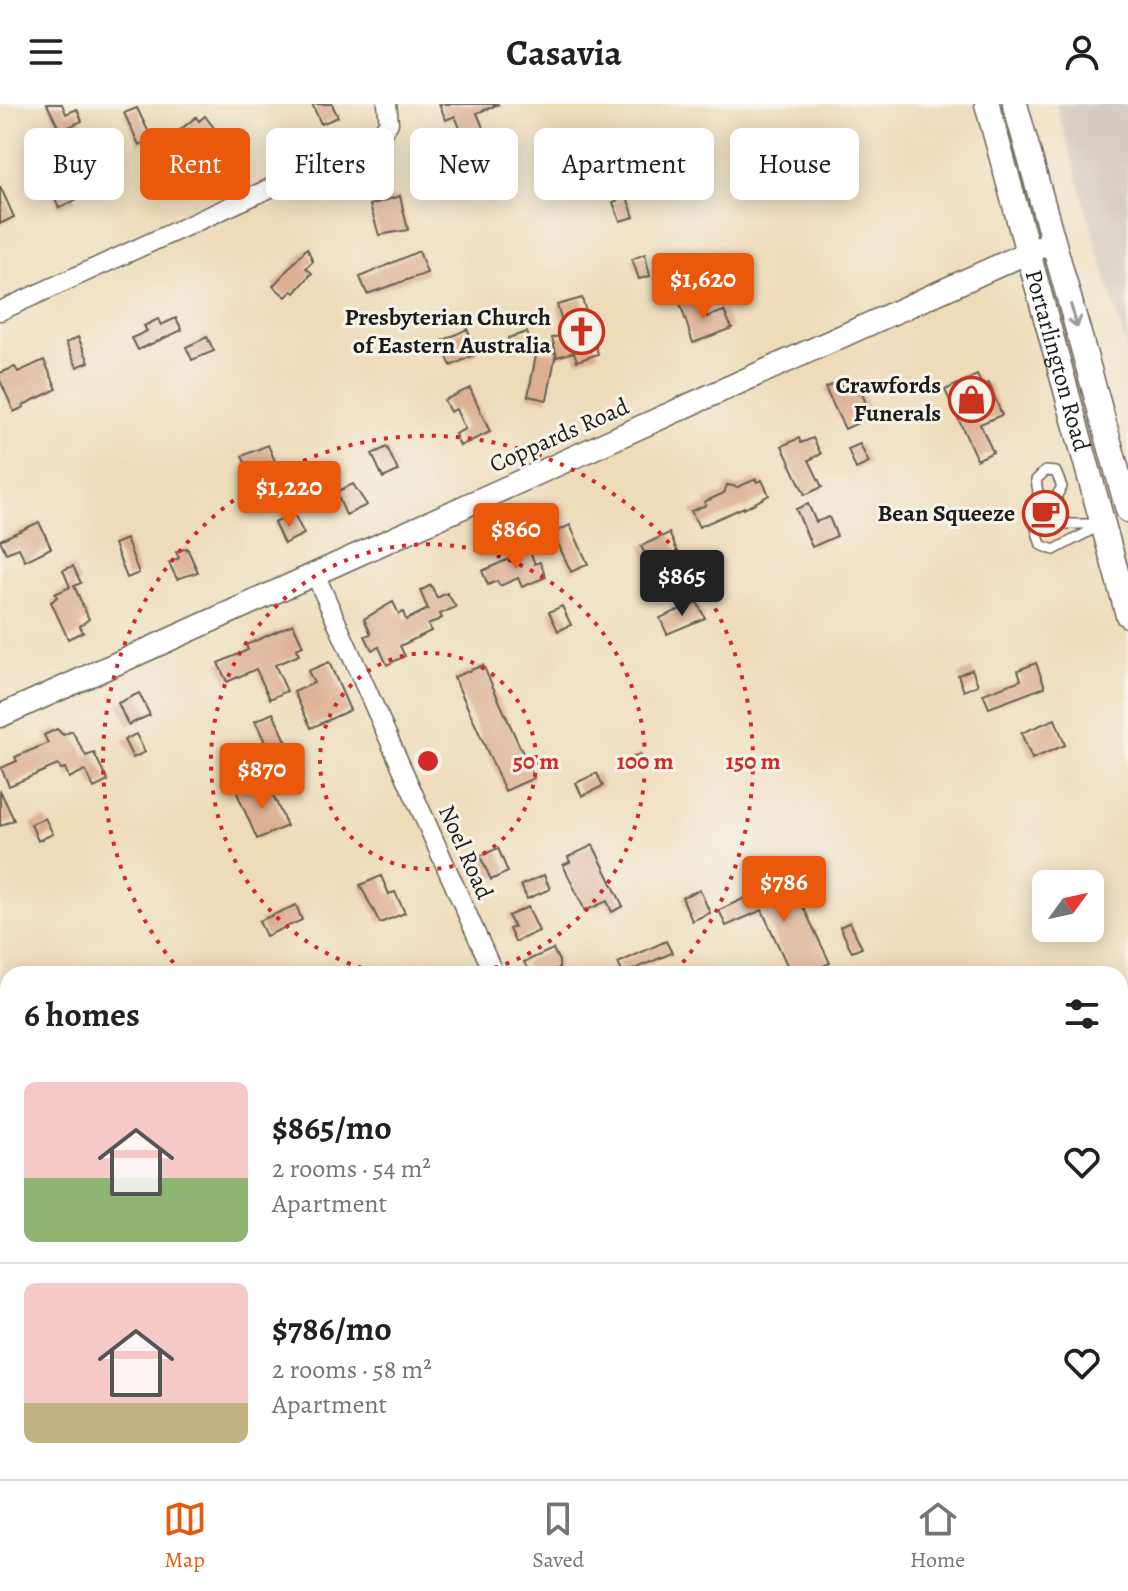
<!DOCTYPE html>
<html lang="en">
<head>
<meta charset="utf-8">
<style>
  :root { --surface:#fff; --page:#f6f6f6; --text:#202124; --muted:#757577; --line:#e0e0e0; --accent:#ea580c }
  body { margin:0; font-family:Alegreya,serif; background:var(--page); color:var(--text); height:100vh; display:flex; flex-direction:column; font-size:30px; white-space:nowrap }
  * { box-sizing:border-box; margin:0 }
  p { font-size:26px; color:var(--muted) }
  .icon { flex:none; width:44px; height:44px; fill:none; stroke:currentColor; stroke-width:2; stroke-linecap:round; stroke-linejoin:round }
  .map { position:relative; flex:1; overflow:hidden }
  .drawer { position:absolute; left:0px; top:862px; width:1128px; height:514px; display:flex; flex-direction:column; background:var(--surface); border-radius:24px 24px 0 0; box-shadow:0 4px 20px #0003 }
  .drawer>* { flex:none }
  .guide { position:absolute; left:24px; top:24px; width:1080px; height:72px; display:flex; gap:16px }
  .needle { width:52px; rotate:57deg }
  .tools { position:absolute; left:1032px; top:766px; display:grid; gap:16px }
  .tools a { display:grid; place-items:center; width:72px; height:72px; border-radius:12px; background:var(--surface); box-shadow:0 4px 20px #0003; font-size:40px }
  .price { position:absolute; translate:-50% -68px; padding:0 18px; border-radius:8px; background:var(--accent); color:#fff; font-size:26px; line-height:52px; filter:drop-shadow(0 2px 4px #0008) }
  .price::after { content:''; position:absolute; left:50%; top:48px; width:24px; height:18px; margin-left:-12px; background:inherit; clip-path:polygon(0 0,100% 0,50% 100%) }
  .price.selected { background:#222; color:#fff }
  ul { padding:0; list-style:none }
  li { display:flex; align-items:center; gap:24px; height:200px; padding:0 24px }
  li+li { border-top:2px solid var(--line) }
  li span { display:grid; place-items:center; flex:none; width:224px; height:160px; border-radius:12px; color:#555 }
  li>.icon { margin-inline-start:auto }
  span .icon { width:96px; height:96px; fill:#fffc; stroke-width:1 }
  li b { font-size:34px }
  h2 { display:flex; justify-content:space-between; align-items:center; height:96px; padding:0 24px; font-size:34px }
  .tag { padding:0 28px; border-radius:12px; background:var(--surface); box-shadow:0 4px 20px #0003; font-size:28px; line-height:72px }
  .tag.selected { background:var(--accent); color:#fff }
  header { display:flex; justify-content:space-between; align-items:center; height:104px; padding:0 24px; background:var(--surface); font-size:36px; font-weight:700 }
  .menu { display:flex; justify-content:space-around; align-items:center; height:112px; border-top:2px solid var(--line); background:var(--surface); font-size:22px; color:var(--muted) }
  .menu a { display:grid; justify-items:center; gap:4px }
  .menu .selected { color:var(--accent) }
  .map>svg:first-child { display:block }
</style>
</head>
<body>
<header><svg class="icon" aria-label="menu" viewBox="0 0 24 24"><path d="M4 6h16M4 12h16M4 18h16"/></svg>Casavia<svg class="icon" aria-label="person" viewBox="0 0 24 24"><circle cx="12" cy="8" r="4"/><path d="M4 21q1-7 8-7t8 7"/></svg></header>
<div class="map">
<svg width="1128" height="1375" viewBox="0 0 1128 1375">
  <rect width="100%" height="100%" fill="#f7f3e8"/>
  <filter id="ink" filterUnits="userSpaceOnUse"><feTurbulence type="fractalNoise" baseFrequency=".0125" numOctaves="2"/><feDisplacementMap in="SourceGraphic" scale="16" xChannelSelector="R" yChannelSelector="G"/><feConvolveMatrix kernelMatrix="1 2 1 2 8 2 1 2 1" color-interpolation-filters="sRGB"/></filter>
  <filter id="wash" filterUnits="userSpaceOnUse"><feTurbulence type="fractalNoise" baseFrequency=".006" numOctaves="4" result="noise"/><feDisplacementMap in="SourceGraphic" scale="32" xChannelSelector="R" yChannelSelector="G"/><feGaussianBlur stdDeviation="1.8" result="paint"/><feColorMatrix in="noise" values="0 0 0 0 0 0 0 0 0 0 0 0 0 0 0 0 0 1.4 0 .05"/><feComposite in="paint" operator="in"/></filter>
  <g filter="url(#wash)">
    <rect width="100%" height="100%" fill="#eedcb9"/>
    <!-- industrial -->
    <path fill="#cec1ba" d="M1056,0H1128V250Z
      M1128,1033V1375H386L402,1368H1120V1036Z"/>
    <g id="blocks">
      <!-- building -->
      <path fill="#dcaf91" d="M47,0H62L66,10L77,5L82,17L60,27Z
        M312,0H332L338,13L321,20Z
        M439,0H499L477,9L487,33L467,41L455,12L446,16Z
        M137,4L152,35L139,41L124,9Z
        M205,12L214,24L175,56L180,62L170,71L152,49L196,13L199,17Z
        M53,44L59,59L66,56L71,68L65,71L76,96L59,104L35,52Z
        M0,82L14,113L0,120Z
        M400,92L408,126L379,131L370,101Z
        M627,93L634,113L620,117L613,98Z
        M307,144L313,157L306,164L312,169L295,189L292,187L286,193L273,182Z
        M419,147L427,169L367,190L360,173Z
        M645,150L650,172L639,175L632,155Z
        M700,193L707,213L724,207L732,224L693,239L680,199Z
        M582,194L598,250L577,257L574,248L557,253L552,234L566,230L557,201Z
        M176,214L182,226L138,246L132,234L147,227L144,222L158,215L161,221Z
        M467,225L478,249L451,262L440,238Z
        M527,228L531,241L512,247L508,234Z
        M78,233L89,258L77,263L66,239Z
        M207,233L214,247L192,256L186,243Z
        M537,246L556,249L547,296L528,292Z
        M44,256L57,285L23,301L24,303L14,308L0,276V269L15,263L18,268Z
        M977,271L982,282L989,279L1002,311L980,320L993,348L977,356L945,286Z
        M840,277L842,282L851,278L857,290L861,288L868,303L858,308L862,317L845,325L825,284Z
        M470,284L490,328L460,342L455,330L465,325L456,305L450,308L444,296Z
        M799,334L801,339L813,334L821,350L809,356L822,383L805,391L782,342Z
        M860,340L869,359L856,365L848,345Z
        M268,341L275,357L269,359L272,365L252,375L242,352Z
        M387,343L398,367L383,374L372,350Z
        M756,375L757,378L762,376L769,391L744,405V403L699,423L691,407L706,401L704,398L724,389L727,381L738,383Z
        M353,380L367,401L346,411L336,388Z
        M808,400L816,418L829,413L837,432L812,443L796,405Z
        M294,410L304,430L284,440L274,419Z
        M39,418L51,444L25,457L19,444L6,449L0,436Z
        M570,421L588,460L571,468L553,429Z
        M669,429L683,459L655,472L641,442Z
        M126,435L139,469L127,474L114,440Z
        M187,444L198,468L177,475L169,459L179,454L176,448Z
        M529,446L535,460L540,458L546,473L522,483L518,474L500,482L497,477L488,481L482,467Z
        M73,462L81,479L74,482L89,515L80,522L83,528L68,535L51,498L57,493L55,490L70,483L63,466Z
        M431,481L437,494L447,489L456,503L440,510L442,514L428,521L431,527L400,542L405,552L387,561L379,543L372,546L365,532L371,530L364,515L393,498L399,510L403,508L406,516L428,505L420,487Z
        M697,498L705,514L667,530L660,514Z
        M562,502L571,521L558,527L549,508Z
        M293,520L303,542L296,545L299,551L275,561L287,587L270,595L256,565L227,578L218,559L248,546L246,541Z
        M329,558L350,606L311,624L294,588L314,579L308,567Z
        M1036,559L1045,583L989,604L983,590L1021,576L1018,566Z
        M483,561L534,674L505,687L454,573Z
        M972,565L978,581L964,587L958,571Z
        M139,589L150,611L128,621L118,599Z
        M273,609L298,662L280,670L255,617Z
        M1055,615L1065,641L1032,655L1021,629Z
        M57,625L63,631L72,627L86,652L94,649L108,677L94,684L85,666L69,674L65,664L61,665L58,661L9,682L1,664L17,657L15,653L48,639L44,631Z
        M136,630L145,648L133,654L124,636Z
        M640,650L646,664L636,668L630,655Z
        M597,669L603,682L582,692L576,679Z
        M255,681L258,687L269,682L287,722L257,735L237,689Z
        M0,686L14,716L0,722Z
        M45,714L53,730L38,737L31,720Z
        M593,741L623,802L612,808L607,797L585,807L563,761L570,758L568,753Z
        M498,744L508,768L491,776L480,752Z
        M799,769L806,785L797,790L830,859L806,870H791L762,806L726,822L719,806Z
        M544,771L550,785L527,795L521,781Z
        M381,772L389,790L395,788L405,809L380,819L360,781Z
        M700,786L710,809L692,817L682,793Z
        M296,801L302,816L266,832L259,817Z
        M528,803L539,827L515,838L509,825L514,823L508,812Z
        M850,818L862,844L852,848L840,823Z
        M666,837L672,849L623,870L618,859Z
        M553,845L559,857V864L556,866L558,870H530L524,858Z"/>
    </g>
  </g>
  <g filter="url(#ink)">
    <use href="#blocks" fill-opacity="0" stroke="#665f53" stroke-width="2"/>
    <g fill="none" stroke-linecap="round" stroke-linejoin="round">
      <defs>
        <path id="service" d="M1045,367L1056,368L1062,383L1057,391V409L1068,420H1103L1054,446L1041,441L1035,421L1038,388L1036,376Z"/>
        <path id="minor" d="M0,207L376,36L389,19L387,0
          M315,470L494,870
          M1120,1156L1128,1152
          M638,1375L653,1368"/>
        <path id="tertiary" d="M0,612L1053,137"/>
        <g id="secondary">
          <path id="s1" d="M987,0L1128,511"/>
          <path d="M1015,0L1128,406"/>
        </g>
      </defs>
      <!-- service casing -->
      <use href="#service" stroke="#665f53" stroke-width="12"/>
      <!-- minor casing -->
      <use href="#minor" stroke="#665f53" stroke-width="21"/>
      <!-- tertiary casing -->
      <use href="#tertiary" stroke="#665f53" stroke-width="25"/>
      <!-- secondary casing -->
      <use href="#secondary" stroke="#665f53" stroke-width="27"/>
      <!-- service -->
      <use href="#service" stroke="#fff" stroke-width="9"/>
      <!-- minor -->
      <use href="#minor" stroke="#fff" stroke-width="18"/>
      <!-- tertiary -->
      <use href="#tertiary" stroke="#fff" stroke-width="22"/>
      <!-- secondary -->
      <use href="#secondary" stroke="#fff" stroke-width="24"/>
    </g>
    <!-- one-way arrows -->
    <defs><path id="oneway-shaft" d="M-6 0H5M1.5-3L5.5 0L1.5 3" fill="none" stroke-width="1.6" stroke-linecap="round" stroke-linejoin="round" transform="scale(2)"/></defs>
    <use stroke="#999" href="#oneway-shaft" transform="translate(1074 212) rotate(74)"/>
  </g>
  <!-- distance rings -->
  <g fill="none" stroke="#d62828" stroke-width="4" stroke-dasharray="4 8">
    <circle cx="428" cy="657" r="108"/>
    <path d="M385 870A217 217 0 1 1 471 870"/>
    <path d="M181 868A325 325 0 1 1 675 868"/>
  </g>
  <!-- icons -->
  <defs>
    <symbol id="church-ring" viewBox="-11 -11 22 22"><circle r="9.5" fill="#f7f3e8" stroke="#c8321e" stroke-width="1.5"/><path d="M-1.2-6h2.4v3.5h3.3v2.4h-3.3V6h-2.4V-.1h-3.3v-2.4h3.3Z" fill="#c8321e"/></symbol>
    <symbol id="shop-ring" viewBox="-11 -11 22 22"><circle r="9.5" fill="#f7f3e8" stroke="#c8321e" stroke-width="1.5"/><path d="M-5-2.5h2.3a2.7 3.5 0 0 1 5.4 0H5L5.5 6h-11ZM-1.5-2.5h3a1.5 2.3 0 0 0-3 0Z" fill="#c8321e"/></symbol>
    <symbol id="cafe-ring" viewBox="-11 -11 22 22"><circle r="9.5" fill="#f7f3e8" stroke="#c8321e" stroke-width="1.5"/><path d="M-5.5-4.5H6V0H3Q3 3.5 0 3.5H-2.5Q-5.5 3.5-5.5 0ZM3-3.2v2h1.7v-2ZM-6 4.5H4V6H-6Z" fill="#c8321e"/></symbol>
  </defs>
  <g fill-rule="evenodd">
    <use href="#church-ring" x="556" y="202" width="51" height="51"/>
    <use href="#shop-ring" x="946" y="270" width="51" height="51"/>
    <use href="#cafe-ring" x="1020" y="384" width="51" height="51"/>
  </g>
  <g text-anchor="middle" stroke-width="6" stroke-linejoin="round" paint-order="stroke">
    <!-- poi labels -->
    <g font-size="24" font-weight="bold" fill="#1c1c1c" stroke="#f7f3e8" text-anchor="end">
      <text x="551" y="221">Presbyterian Church<tspan x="551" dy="28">of Eastern Australia</tspan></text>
      <text x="941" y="289">Crawfords<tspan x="941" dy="28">Funerals</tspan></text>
      <text x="1015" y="417">Bean Squeeze</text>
    </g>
    <!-- street labels -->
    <g font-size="24" fill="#1c1c1c" stroke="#f7f3e8">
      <text dy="8" stroke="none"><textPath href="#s1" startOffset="266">Portarlington Road</textPath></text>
      <text transform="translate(559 331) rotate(-24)" y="8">Coppards Road</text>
      <text transform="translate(466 748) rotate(66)" y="8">Noel Road</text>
    </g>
  </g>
  <circle cx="428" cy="657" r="12" fill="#d62828" stroke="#f7f3e8" stroke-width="4"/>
  <g font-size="24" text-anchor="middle" font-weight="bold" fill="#d62828" stroke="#f7f3e8" stroke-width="6" stroke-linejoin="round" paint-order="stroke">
    <text x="536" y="665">50 m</text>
    <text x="645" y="665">100 m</text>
    <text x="753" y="665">150 m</text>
  </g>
</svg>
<div class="tools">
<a><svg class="needle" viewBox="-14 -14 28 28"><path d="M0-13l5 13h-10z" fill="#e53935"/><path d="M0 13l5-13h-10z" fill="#757577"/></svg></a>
</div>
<b class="price" style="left:703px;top:217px">$1,620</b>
<b class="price" style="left:289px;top:425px">$1,220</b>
<b class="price" style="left:516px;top:467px">$860</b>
<b class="price selected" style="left:682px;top:514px">$865</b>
<b class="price" style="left:262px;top:707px">$870</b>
<b class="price" style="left:784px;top:820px">$786</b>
<div class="guide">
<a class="tag">Buy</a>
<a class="tag selected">Rent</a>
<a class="tag">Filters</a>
<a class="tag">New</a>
<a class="tag">Apartment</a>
<a class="tag">House</a>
</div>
<section class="drawer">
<h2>6 homes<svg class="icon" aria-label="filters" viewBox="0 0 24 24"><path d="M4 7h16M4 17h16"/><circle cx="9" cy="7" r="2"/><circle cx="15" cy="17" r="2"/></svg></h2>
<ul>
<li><span style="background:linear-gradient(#f6c9c9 60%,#8fb573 0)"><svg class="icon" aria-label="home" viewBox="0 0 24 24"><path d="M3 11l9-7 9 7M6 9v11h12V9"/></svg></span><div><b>$865/mo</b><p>2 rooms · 54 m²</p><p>Apartment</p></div><svg class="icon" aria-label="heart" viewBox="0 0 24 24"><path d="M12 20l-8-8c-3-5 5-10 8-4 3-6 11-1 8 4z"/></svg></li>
<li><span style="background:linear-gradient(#f6c9c9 75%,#c2b280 0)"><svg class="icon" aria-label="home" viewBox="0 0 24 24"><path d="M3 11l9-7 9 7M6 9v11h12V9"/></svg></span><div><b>$786/mo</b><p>2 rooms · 58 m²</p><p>Apartment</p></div><svg class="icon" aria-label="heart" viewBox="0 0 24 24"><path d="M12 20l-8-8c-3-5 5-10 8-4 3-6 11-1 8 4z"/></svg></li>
</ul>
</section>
</div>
<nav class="menu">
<a class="selected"><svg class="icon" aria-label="map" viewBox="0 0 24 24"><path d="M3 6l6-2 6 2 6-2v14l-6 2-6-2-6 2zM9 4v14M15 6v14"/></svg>Map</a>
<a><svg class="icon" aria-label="saved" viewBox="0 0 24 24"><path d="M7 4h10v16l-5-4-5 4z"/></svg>Saved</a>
<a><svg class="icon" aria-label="home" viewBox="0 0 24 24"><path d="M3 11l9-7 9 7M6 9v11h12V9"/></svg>Home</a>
</nav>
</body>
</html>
